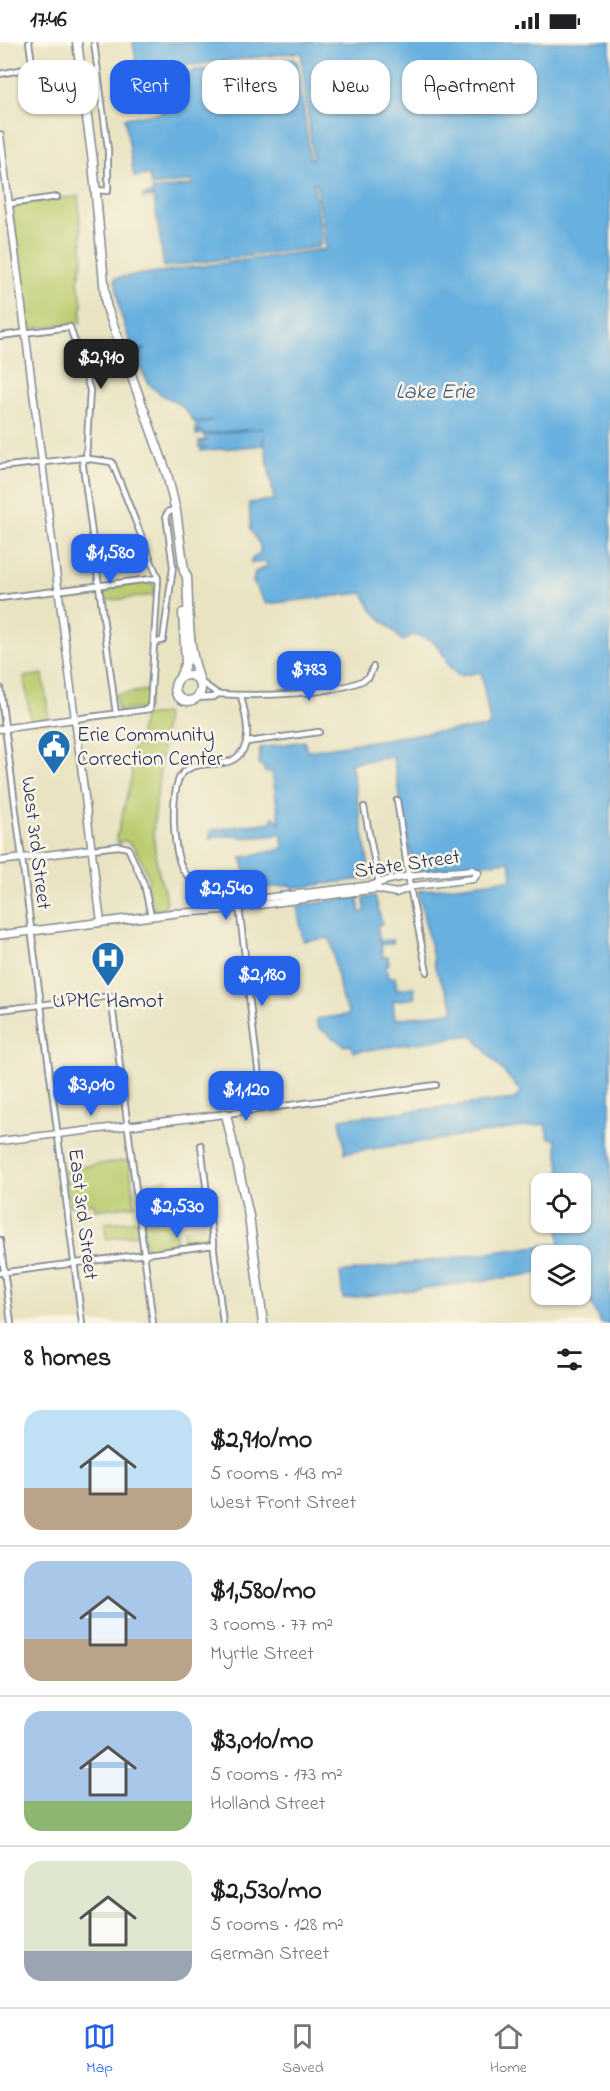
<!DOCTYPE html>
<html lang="en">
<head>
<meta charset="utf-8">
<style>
  :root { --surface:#fff; --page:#f6f6f6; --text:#202124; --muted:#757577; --line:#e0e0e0; --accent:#2563eb }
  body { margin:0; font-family:"Indie Flower",sans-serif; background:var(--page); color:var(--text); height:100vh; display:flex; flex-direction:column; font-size:22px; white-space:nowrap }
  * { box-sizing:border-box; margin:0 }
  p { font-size:20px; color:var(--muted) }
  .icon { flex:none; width:33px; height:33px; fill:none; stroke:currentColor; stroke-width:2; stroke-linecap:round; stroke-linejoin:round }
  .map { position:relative; height:1281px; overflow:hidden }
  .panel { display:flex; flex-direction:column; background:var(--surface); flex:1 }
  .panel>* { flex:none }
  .top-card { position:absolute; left:18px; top:18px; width:574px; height:54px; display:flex; gap:12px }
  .buttons { position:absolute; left:531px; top:1131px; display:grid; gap:12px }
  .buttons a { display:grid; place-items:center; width:60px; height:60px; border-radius:12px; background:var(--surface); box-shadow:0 2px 4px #0004; font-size:30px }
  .price { position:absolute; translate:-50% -51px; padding:0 14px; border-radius:12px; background:var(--accent); color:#fff; font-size:20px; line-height:39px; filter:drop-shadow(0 2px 3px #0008) }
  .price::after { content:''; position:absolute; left:50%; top:36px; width:18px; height:14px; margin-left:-9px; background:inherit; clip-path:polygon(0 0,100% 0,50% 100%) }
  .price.on { background:#222; color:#fff }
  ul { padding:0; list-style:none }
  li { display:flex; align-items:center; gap:18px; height:150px; padding:0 24px }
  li+li { border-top:2px solid var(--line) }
  li span { display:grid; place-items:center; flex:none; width:168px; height:120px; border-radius:18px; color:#555 }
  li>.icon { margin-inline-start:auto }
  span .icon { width:72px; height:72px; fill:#fffc; stroke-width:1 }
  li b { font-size:26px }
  h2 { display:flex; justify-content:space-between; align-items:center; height:72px; padding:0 24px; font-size:26px }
  .chip { padding:0 21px; border-radius:18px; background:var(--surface); box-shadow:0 2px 4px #0004; font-size:21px; line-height:54px }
  .chip.on { background:var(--accent); color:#fff }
  .status { display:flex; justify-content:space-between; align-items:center; height:42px; padding:0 30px; background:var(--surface); direction:ltr }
  .status svg { height:16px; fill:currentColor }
  .tabs { display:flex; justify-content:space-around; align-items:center; height:84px; border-top:2px solid var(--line); background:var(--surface); font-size:16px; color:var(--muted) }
  .tabs a { display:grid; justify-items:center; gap:3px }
  .tabs .on { color:var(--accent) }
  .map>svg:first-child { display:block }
</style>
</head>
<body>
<div class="status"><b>17:46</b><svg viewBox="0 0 49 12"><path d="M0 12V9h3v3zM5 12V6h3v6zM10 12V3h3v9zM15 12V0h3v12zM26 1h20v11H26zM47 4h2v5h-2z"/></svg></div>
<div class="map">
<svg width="610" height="1281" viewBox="0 0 610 1281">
  <rect width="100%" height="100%" fill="#fcf5e5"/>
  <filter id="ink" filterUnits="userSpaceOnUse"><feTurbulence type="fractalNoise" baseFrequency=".0167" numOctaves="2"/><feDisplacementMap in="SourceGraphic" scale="12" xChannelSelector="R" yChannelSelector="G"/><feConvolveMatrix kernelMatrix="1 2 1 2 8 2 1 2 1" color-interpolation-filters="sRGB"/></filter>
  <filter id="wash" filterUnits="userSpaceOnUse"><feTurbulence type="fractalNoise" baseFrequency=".008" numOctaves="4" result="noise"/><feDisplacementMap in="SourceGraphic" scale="24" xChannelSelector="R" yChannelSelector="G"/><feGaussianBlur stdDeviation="1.35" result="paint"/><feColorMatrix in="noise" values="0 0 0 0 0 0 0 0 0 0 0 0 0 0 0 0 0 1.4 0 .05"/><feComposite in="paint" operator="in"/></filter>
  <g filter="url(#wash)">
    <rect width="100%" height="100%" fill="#e9e3c2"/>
    <!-- green -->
    <path fill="#bbcc6f" stroke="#6b7e66" stroke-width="1.5" d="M78,154L83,215L78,240L82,259L81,280L31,287L27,285L12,166L15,163Z
      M153,540L155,553L103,559L102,546Z
      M43,632L49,679L31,681L24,635Z
      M150,648L147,666L118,669L115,653Z
      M166,672L153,790L157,824L167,860L164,866L154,869L146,841L150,839C144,826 138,802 123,798L118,802L117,794L132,733L129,713L139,700L143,674Z
      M129,1118L135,1163L95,1168L94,1161L69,1164L65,1127Z
      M168,1137L169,1144L202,1139L204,1154L140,1162L137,1142Z
      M174,1170L177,1206L146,1208L141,1173Z
      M137,1178L138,1192L106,1197L105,1181Z
      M208,1183L209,1200L185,1204L183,1187Z"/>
    <!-- water -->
    <path fill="#67b0df" stroke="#41709e" stroke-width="1.5" d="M133,0H610V1281H601L588,1256L581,1248L580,1214H542L541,1231L343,1257L340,1231L560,1201L558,1181L580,1180V1142L562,1141L556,1097L549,1096L545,1082L345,1111L340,1077L515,1057L521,1050L472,993L353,1010L351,1003L345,1004L318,985L316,977L347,973L349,971L342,958L330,896L303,899L297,864L361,854L358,858L360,871L365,870L364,856L375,854L382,882L377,883L380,899L393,898V901L381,903L383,915H388L389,922L386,923L388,935H395L397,947L414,945L415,956L393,959L395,977L451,970L454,964L436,929L418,849L512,837L510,819L414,830L393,715L351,721L371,836L292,846L291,843L248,848L242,815L283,807L282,793L240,796L239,793L209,796L212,788L271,780L273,775L280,780L272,730H264V725L259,723L260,706L304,699L307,709L424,691L487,685L490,681L481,630L459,634C436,617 451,599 412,593L403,599L372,568L363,551L266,562L253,540L255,530L267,524V520L251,521V517L260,512V504L251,488L249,461L274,458L263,392V403L201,409V406L207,405H199V401L206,399H198L206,398L204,393L264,386L196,393V390L203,389H196V382L213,378L194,380C178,353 169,361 153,346C144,338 140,323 135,312L146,307L133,309L120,269L115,236L326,207L317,141H314L321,193V201L318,205L164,225L154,155L143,156V153L152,152V148L192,143V139L151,144L149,133L134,135L125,76L162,71L158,33L293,16L298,21L310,117H313L301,10L131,30V27L137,26Z"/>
  </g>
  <g filter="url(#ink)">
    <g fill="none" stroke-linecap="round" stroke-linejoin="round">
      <defs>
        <path id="street" d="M94,0L108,107V149L96,148
          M0,32L29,26L32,21L29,0
          M9,162L57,155
          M0,294L70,285L90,348L86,416
          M82,416L116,672
          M0,425L82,416L112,420L158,536L150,667L75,677
          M0,556L158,536
          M155,601L163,598L173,525L166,473L169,469H176
          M201,640L218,652
          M0,646L82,1281
          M241,653C244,669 252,693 243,708C229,732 199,713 182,732C169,745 172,822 187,833C197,842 210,837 222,841L238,857L246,922L251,935L249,954L263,1067
          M198,656L214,655L218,652C254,654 340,654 369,635L373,625
          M247,700L319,690
          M397,758L410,845L427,930
          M364,765L379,842
          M92,807L119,804L128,806L144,842L151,874
          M0,968L111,954L153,1281
          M226,1072L436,1043
          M201,1103L223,1281
          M0,1198L11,1281
          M0,1231L214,1203"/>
        <path id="secondary" d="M0,93L101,880
          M0,687L75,677
          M0,819L92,807
          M222,861L227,853L226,843
          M176,871L223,868L377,847L396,851L414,844L473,837L478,831L473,828C443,831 399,832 373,843L222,861L211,867
          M0,1099L226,1072"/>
        <path id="primary" d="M0,893L176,871"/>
        <path id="highway" d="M77,0L93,120L106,263L167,432L176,469L184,529L187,535C189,572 187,604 200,639
          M175 646a13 13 0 1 1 26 0a13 13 0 1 1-26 0Z
          M180,635L186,620L183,571
          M226,1072L249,1174L263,1281"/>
      </defs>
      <!-- street casing -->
      <use href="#street" stroke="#828990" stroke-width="8"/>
      <!-- secondary casing -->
      <use href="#secondary" stroke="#828990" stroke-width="9"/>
      <!-- primary casing -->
      <use href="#primary" stroke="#828990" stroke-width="10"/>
      <!-- highway casing -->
      <use href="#highway" stroke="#828990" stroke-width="11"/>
      <!-- street -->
      <use href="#street" stroke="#fff" stroke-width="4.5"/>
      <!-- secondary -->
      <use href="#secondary" stroke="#fff" stroke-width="6"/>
      <!-- primary -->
      <use href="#primary" stroke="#fff" stroke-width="7"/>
      <!-- highway -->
      <use href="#highway" stroke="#fff" stroke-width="8"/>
    </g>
  </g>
  <!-- icons -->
  <defs>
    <symbol id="civic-pin" viewBox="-11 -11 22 30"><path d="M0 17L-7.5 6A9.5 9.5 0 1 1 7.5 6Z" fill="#1f6fb2" stroke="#fcf5e5"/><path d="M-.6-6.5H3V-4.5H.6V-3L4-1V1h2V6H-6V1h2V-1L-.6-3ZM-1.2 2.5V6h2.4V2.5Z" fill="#fff"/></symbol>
    <symbol id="hospital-pin" viewBox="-11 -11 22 30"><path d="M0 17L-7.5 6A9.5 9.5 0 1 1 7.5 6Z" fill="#1f6fb2" stroke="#fcf5e5"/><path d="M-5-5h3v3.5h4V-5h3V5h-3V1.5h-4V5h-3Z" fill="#fff"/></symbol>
  </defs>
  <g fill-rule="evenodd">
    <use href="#civic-pin" x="35" y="685" width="38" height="52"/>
    <use href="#hospital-pin" x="89" y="897" width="38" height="52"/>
  </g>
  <g text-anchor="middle" stroke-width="5" stroke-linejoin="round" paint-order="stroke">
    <!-- poi labels -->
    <g font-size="21" fill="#1b2f5e" stroke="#fcf5e5" text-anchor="start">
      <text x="77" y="699">Erie Community<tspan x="77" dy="24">Correction Center</tspan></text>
      <text x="108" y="965" text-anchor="middle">UPMC Hamot</text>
    </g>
    <!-- street labels -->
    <g font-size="21" fill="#1b2f5e" stroke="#fcf5e5">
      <text transform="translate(37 801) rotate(83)" y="7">West 3rd Street</text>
      <text transform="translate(407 821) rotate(-8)" y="7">State Street</text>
      <text transform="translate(84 1172) rotate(83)" y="7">East 3rd Street</text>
    </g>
    <!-- water labels -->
    <g font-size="22" font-style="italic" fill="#325685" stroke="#fcf5e5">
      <text x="435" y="356">Lake Erie</text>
    </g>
  </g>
</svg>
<div class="buttons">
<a><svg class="icon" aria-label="locate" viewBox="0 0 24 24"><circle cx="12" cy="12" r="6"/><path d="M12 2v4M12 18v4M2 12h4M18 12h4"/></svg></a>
<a><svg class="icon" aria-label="layers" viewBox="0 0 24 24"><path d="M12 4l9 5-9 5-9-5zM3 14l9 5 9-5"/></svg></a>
</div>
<b class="price on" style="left:101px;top:348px">$2,910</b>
<b class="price" style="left:110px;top:543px">$1,580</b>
<b class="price" style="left:309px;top:660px">$783</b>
<b class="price" style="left:226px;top:879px">$2,540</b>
<b class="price" style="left:262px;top:965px">$2,180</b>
<b class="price" style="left:91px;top:1075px">$3,010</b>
<b class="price" style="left:246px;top:1080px">$1,120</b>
<b class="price" style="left:177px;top:1197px">$2,530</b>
<div class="top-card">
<a class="chip">Buy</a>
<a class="chip on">Rent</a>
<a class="chip">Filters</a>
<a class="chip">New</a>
<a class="chip">Apartment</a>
</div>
</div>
<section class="panel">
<h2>8 homes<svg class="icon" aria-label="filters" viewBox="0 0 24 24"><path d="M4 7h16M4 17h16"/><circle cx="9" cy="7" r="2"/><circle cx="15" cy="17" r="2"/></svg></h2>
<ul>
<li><span style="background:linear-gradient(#bfe0f5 65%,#b9a48a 0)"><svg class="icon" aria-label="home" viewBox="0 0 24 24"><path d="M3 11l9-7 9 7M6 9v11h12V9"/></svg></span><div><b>$2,910/mo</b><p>5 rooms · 143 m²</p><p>West Front Street</p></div></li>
<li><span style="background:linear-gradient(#a9c7e8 65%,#b9a48a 0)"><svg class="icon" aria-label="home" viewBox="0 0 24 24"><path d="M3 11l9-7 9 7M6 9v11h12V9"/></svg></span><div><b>$1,580/mo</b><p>3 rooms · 77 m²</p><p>Myrtle Street</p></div></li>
<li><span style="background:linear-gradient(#a9c7e8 75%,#8fb573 0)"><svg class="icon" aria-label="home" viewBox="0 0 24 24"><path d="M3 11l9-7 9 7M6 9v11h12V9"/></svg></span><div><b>$3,010/mo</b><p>5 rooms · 173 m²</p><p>Holland Street</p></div></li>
<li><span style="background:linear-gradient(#dfe7d0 75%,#9aa5b1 0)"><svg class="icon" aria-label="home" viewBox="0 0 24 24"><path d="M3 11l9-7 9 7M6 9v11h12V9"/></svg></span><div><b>$2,530/mo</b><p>5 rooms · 128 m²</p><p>German Street</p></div></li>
</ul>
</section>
<nav class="tabs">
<a class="on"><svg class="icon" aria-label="map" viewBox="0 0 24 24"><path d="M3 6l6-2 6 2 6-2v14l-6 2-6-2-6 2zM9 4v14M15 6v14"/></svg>Map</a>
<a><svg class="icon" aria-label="saved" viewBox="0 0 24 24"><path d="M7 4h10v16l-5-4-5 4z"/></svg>Saved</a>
<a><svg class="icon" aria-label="home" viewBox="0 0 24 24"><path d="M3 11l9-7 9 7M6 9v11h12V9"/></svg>Home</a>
</nav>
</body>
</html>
